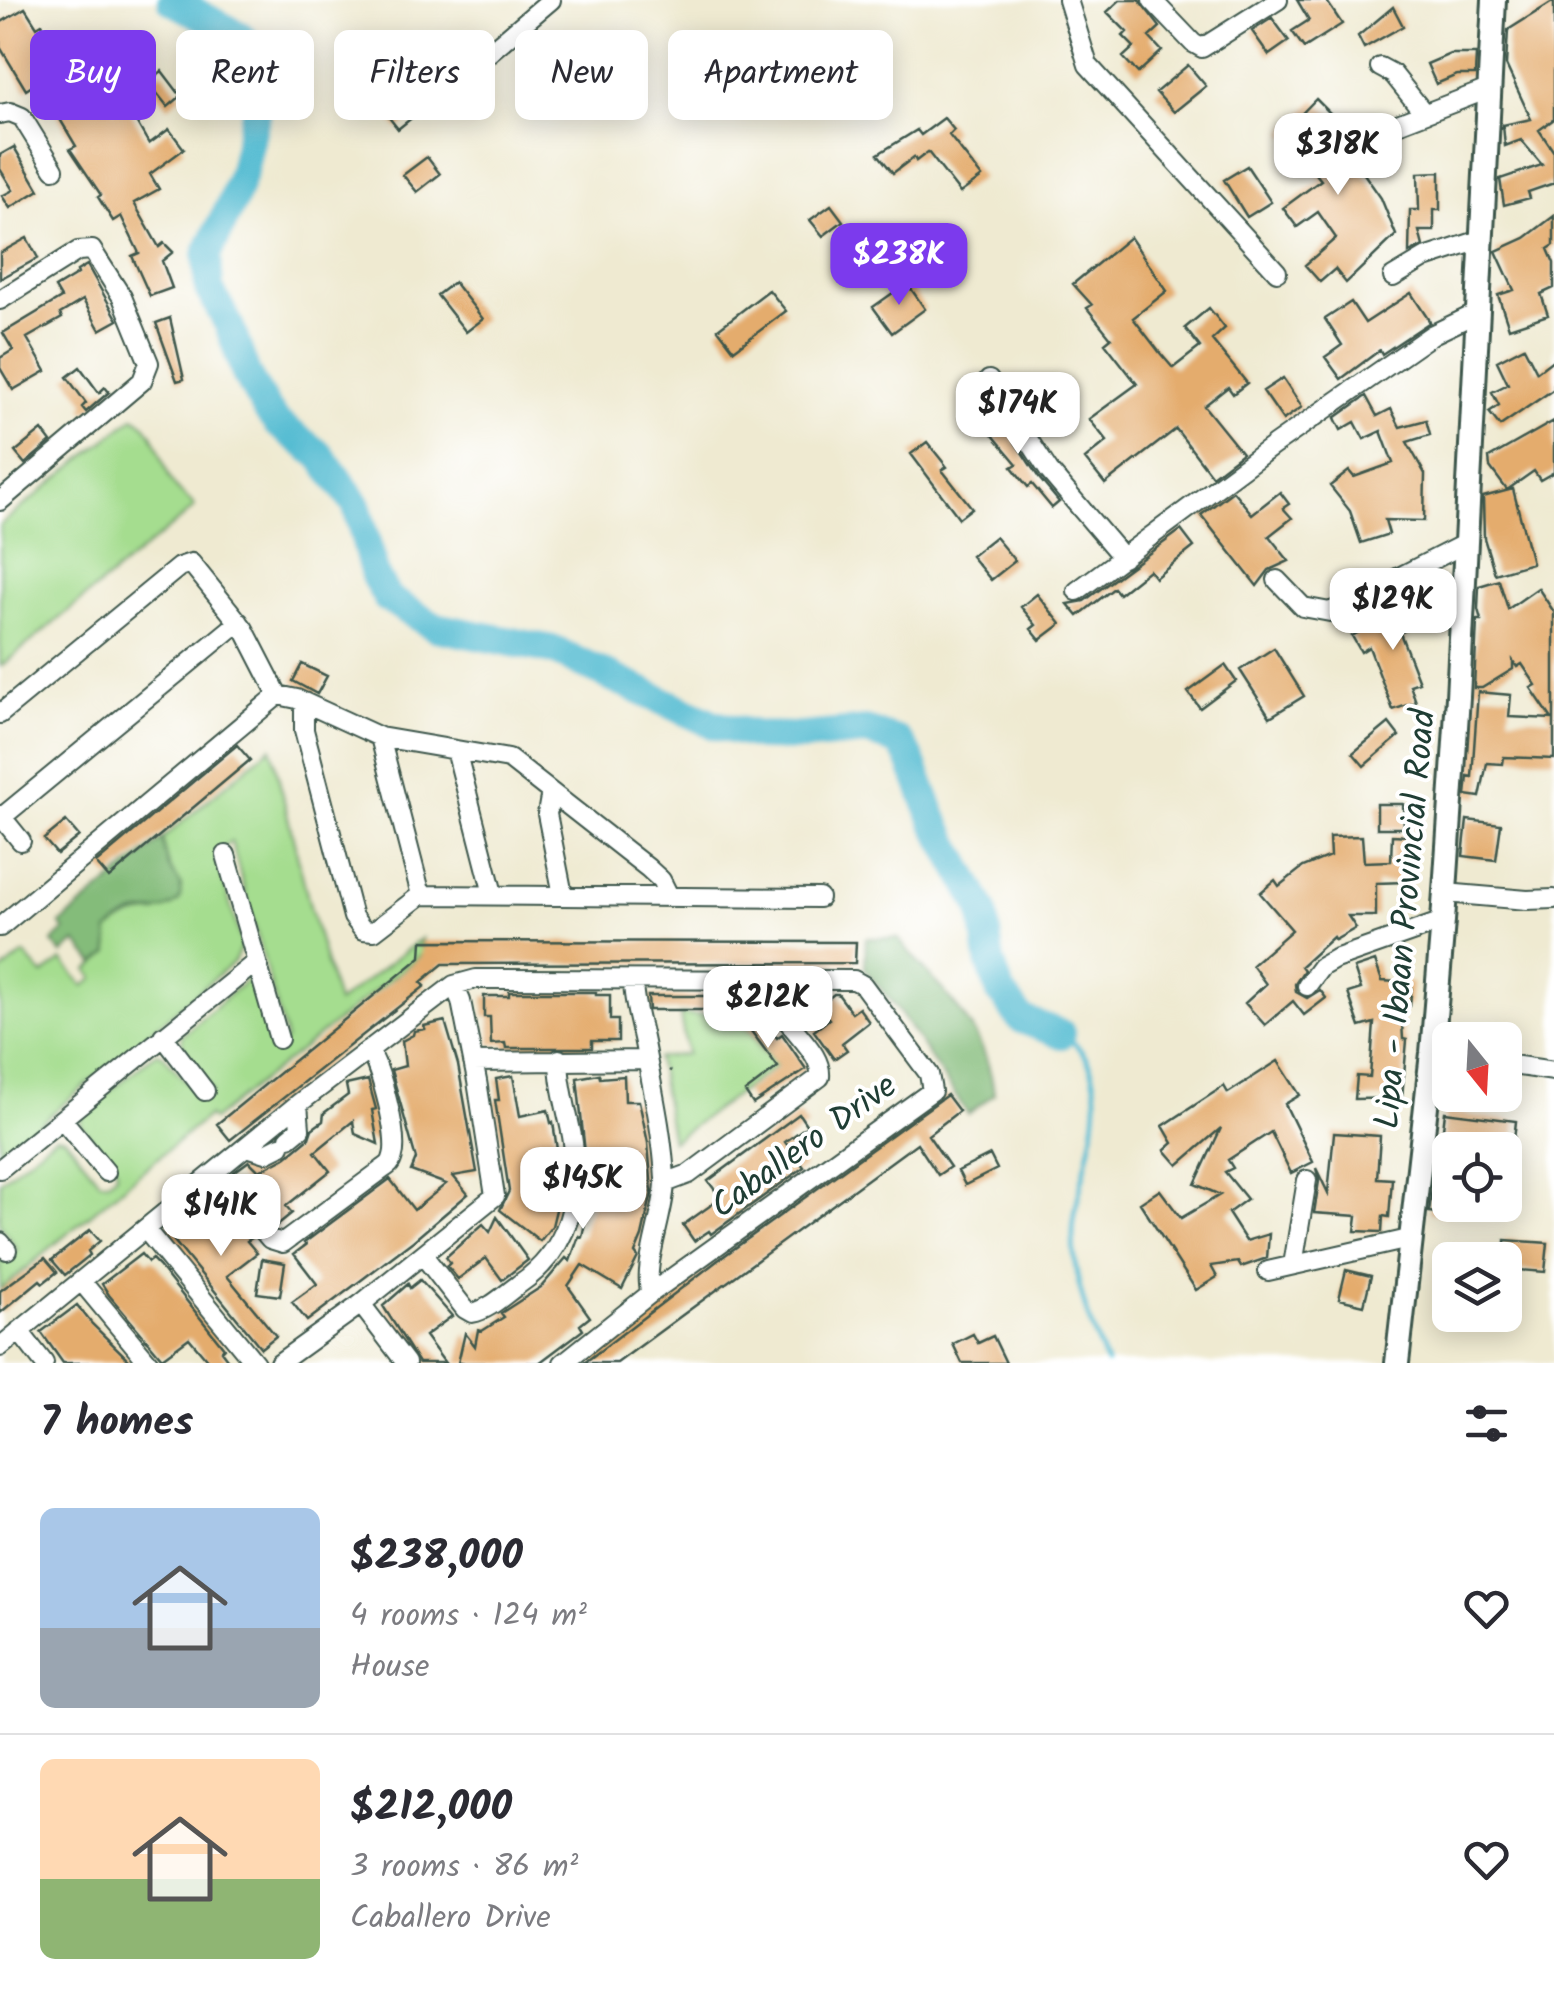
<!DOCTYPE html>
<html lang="en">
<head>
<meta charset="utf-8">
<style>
  :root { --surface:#fff; --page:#f2f2f3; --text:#2b2b33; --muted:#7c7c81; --line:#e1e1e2; --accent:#7c3aed }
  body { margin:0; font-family:Kalam,sans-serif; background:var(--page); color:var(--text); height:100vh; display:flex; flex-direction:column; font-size:38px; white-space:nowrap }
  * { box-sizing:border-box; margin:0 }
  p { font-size:32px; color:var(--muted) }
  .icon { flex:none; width:55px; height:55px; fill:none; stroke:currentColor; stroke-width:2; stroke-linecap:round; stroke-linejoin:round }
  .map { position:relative; height:1363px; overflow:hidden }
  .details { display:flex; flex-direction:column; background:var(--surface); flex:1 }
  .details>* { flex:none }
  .top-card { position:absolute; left:30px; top:30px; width:1000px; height:90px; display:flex; gap:20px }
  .needle { width:65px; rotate:162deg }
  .controls { position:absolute; left:1432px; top:1022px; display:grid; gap:20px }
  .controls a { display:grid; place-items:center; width:90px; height:90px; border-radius:15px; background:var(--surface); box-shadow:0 5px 25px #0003; font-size:50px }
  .price { position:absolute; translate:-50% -85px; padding:0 22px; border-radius:20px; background:#fff; color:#222; font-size:32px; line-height:65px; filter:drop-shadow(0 2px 5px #0008) }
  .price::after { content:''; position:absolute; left:50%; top:60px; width:30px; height:22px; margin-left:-15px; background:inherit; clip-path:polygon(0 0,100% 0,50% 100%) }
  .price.active { background:var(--accent); color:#fff }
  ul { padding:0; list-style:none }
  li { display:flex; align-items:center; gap:30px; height:250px; padding:0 40px }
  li+li { border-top:2px solid var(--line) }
  li span { display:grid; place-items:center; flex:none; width:280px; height:200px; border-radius:15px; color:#555 }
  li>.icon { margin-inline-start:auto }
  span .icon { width:120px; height:120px; fill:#fffc; stroke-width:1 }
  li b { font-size:42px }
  h2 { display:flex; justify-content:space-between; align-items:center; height:120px; padding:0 40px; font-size:42px }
  .chip { padding:0 35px; border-radius:15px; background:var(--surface); box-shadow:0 5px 25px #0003; font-size:35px; line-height:90px }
  .chip.active { background:var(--accent); color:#fff }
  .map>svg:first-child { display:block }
</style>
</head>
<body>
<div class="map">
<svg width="1554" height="1363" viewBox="0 0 1554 1363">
  <rect width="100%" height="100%" fill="#fff"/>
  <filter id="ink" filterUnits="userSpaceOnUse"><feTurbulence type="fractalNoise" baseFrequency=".01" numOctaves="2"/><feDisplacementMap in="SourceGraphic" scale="20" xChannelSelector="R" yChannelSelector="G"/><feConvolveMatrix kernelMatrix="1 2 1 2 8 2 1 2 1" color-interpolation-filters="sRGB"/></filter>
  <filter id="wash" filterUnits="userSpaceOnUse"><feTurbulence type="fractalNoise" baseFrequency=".0048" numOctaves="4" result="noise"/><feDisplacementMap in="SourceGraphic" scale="40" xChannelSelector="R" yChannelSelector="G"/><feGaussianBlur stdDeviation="2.25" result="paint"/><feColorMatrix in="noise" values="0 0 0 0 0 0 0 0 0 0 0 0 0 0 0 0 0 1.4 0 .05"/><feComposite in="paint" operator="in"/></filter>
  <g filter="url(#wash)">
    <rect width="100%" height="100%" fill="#efead1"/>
    <!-- green -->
    <path fill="#a5dd8f" stroke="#628d62" stroke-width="2.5" d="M134,417C157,427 160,461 172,482C177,492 188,497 195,507L0,667V525Z
      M271,747L308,899L337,1003L422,938L420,947L426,951L212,1120L208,1116L0,1290V1259L6,1260L17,1249L0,1224V1181L56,1136L65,1138L100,1181H108L116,1175L117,1169L81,1125V1115L156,1053L163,1055L198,1096L212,1091L183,1046L181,1036L245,981H253L271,1049L286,1040L231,841L216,855L242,945L234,962L0,1157V973L24,954L43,975L62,960L84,986L94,978L88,970L109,953L108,931C125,918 135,913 157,913L169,867L162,839Z
      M680,1015H737L776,1066L672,1141L657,1058L687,1054Z"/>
    <!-- forest -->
    <path fill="#84bc7a" stroke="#527c57" stroke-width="2.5" d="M162,839L169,867L181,884L180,900C166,913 156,911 139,913C127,915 118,924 108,931L109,953L95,964L76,942L62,954L52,942L65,930L60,924Z
      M866,938H898C939,991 986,1022 994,1094L968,1114L898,1010L865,969Z"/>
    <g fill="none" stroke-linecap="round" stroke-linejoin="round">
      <!-- stream -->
      <path stroke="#53bbd1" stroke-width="5" d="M1061,1034C1132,1074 1073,1175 1073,1236C1073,1279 1089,1324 1106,1363"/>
      <!-- river -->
      <path stroke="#53bbd1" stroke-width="30" d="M172,0L242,37L261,58L262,85L243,171L233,200L207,255L209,289L229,325L246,374L265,407L277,423L320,455L356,504L375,576L387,598L435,627L553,650L715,725L759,736L802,737L866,731L898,741L909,756L935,822L983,910L990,961L1000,991L1021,1019L1061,1034"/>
    </g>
    <g id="blocks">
      <!-- building -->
      <path fill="#e4ac6d" d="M1120,0H1139L1160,27L1149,37L1162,51L1138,73L1123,57L1134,47L1123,36L1127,32L1107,12Z
        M1297,0H1326L1342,24L1304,48L1292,31L1309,20Z
        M1554,1V119L1539,130L1554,152V183L1528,192L1530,198L1504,205L1500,179L1542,165L1521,140L1505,146L1503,125L1531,119L1506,65L1508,30Z
        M1393,7L1403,26L1364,48L1358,36Z
        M25,8L37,27L42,24L52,40L49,42L64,65L26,90L0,47V23Z
        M1272,18L1289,41L1269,55L1252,31Z
        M102,50L110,64L92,75L114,111L126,104L149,144L169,129L184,149L150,174L159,189L134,203L159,247L164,243L173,252L162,261L172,288L150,296L132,256L139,253L121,216L113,221L98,197L101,195L70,149L76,146L51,104L76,87L64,72Z
        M1450,54H1476L1475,75H1457L1436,84L1427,64Z
        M1188,65L1206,86L1174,112L1156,92Z
        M162,71L181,96L168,107L148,82Z
        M396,94L414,116L398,129L380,106Z
        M1316,99L1337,120L1332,125L1359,158L1355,161L1381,198L1396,235L1346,283L1335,269L1320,282L1305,265L1336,238L1318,212L1297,227L1283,208L1321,180L1311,168L1316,165L1283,133Z
        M944,118L954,130L949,135L982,177L960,193L928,152L916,161L914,157L893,173L878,154L917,130L921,135Z
        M14,147L39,190L10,208L2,196L13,190L0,169V155Z
        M427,157L440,174L417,192L403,175Z
        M1247,166L1271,202L1247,217L1224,180Z
        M1440,172V210H1434V231H1419L1423,246L1409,253L1410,210H1419L1418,173Z
        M831,205L843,221L823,236L810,220Z
        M1554,216V245L1548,249L1554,263V288L1541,294L1548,315L1509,328L1498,295L1514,290L1496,251L1525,238Z
        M1130,237L1167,291L1133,318L1160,353L1173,368L1200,347L1185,328L1209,308L1225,328L1212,340L1247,383L1233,394L1228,387L1204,406L1242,453L1212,476L1176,429L1105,484L1085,459L1107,441L1089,419L1137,384L1105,343L1111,338L1087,308L1092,305L1073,284Z
        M27,238L38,258L0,279V253Z
        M87,265L118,320L100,330L83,300L60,314L62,318L27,338L46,371L13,390L0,368V358L13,350L3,333L61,298L55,288L78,274L77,271Z
        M454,282L483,319L466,332L437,295Z
        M907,283L925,309L892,333L873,307Z
        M769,290L786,311L734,350L718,329Z
        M1411,293L1430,322L1382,354L1380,350L1341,379L1325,357L1342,345L1325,319L1351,302L1365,323Z
        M170,318L184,379L177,381L156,323Z
        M1524,347L1537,372L1554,359V389L1500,426L1489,412L1499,405L1492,392L1508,384L1497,361Z
        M80,367L99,393L105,387L109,392L86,412L82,407L86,403L67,377Z
        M1283,378L1302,407L1283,420L1263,391Z
        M1366,396L1377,416L1391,409L1400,427L1426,420L1430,435L1407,442L1425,474L1424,521L1385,520L1389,534L1361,543L1350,511L1330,486L1349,471L1354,477L1393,463L1381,431L1364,439L1355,422L1341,430L1335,418Z
        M994,410L1039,478L1059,502L1052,508L1032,484L1028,487L1012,467L1017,464L981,421Z
        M1554,421V472L1540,480L1534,471L1507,490L1490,467L1489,458Z
        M42,430L51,442L25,464L15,452Z
        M927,442L947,467L942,470L972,508L959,518L911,454Z
        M1513,489L1532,563L1495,574L1484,538L1483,497Z
        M1233,491L1252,514L1280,492L1289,504L1283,508L1292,518L1269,536L1289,561L1269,570L1257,586L1201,515Z
        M1181,530L1194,547L1155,578L1149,570L1119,594L1114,588L1078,616L1068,604L1084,601Z
        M995,537L1015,561L991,580L971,556Z
        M1499,580L1508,609L1538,588L1554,612V759L1504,757L1503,764L1487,763L1480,797L1466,795L1468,776L1472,777L1478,692L1511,695L1509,717L1552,719L1531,688L1536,685L1522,664L1517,667L1513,661V669L1482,688H1474L1477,620H1481L1478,609L1479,586Z
        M1037,594L1061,624L1040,640L1031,629L1036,625L1021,607Z
        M1412,600L1422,622L1400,633L1419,682L1410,685L1416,702L1393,710L1369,647L1361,652L1352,636L1386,618L1384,613Z
        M1274,648L1304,696L1270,717L1240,670Z
        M302,664L327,676L317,694L293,681Z
        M1225,665L1236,681L1200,708L1188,692Z
        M1389,723L1399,736L1364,766L1353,753Z
        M237,745L250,760L109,878L96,863Z
        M1377,804H1403L1404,828H1377Z
        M1467,820L1501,824L1496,860L1463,856Z
        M66,821L79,836L57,854L44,839Z
        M1392,835L1410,836V853H1405L1406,882L1376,883V916H1348L1356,928L1335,940L1333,937L1301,966L1304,970L1295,984L1296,992L1307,998L1320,990L1326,998L1304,1015L1293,1001L1265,1025L1245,1003L1266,984L1252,965L1292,930L1260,893L1275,880L1279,886L1303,867L1330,856L1329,837L1362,836L1364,862L1391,861Z
        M422,941L856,942L855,963L443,964L421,982L425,986L230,1140L217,1124L421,957Z
        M1375,961L1382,981L1412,983L1410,1006H1401L1403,1039L1407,1040L1402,1098L1355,1099L1357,1076L1370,1077L1374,1023L1360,1027L1348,993L1361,989L1354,968Z
        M509,992H596V995H610V1020H618V1041H592V1048H506L505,1043L491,1044L490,1017H484V996H509Z
        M743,993L777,1038L782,1034L806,1069L753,1104L745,1092L778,1067L730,1003Z
        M834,994H838L852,1013L859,1008L869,1022L842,1043L847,1050L834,1059L814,1031L829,1019L819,1006Z
        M648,996H714V1010H649Z
        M445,1021L458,1065L477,1172L453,1176L468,1194L413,1241L307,1321L292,1302L317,1284L294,1254L306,1245L304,1243L390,1179L414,1210L446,1184L411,1171L416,1159L391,1070L405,1066L402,1041L413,1035L414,1031L425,1029L424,1026Z
        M1278,1061L1300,1095L1285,1104L1313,1162L1291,1173L1271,1132L1228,1160L1233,1168L1225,1172L1247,1199L1228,1213L1246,1241L1269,1234L1267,1258L1241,1267L1238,1262L1211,1266L1217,1277L1196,1290L1140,1203L1160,1190L1181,1218L1220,1195L1195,1184L1221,1128L1178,1165L1165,1150L1173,1143L1163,1126L1224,1086L1228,1093Z
        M599,1074L600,1078L624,1076L625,1101H639L648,1143L652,1192L642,1236L635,1253L638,1257L622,1289L582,1265L568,1286L590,1317L580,1325L583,1330L539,1363H458L465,1333L475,1346L478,1330L482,1331L504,1317L501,1313L541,1287L566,1258L570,1261L579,1236L582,1237L586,1218L610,1152L588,1181L577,1078Z
        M513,1076L520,1116L548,1110L551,1123L553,1122L562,1185L552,1226L540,1241L500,1210L509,1191L495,1100H499L496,1079Z
        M368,1080L376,1109L372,1110L378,1144L355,1134L353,1121L315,1152L330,1171L286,1206L292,1213L276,1226L234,1172L249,1161L259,1171L286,1157L309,1138L312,1129L323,1121L324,1113L348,1095L346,1085Z
        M947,1095L959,1111L928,1135L950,1167L938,1175L917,1143L617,1363H584L717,1261Z
        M1445,1112L1516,1121L1513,1150L1441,1145Z
        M799,1114L807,1126L785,1142L804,1167L711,1234L709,1231L694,1241L683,1225L721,1198L708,1181Z
        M1334,1133L1380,1136L1377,1178L1392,1179L1389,1217L1383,1216L1382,1232L1355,1231L1357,1216L1314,1213L1319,1181L1316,1168L1328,1193Z
        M1437,1149L1450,1151V1216L1429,1212Z
        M990,1155L997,1169L965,1185L958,1171Z
        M211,1198L219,1207L223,1204L245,1229L252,1238L247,1241L257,1253L227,1276L276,1336L261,1348L166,1231Z
        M497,1217L528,1260L502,1280L486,1258L458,1279L447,1266L450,1263L446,1257L483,1224L490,1232Z
        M90,1230L100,1241L88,1251L90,1255L65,1275L52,1260Z
        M1505,1240L1548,1243L1545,1272L1505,1269Z
        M141,1254L148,1262L152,1259L159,1266L224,1348L221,1351L230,1363H210L189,1338L162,1358L109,1295L102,1284Z
        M45,1258L57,1272L43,1283L40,1280L0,1313V1291Z
        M262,1259L285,1263L280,1296L257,1293Z
        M1346,1270L1371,1276L1364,1305L1339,1299Z
        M420,1280L452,1316L425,1336L445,1363H419L383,1306L408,1284L410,1288Z
        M77,1305L92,1324L132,1363H63L41,1332Z
        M973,1334L978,1343L993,1336L1006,1363H962L953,1344Z"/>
    </g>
  </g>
  <g filter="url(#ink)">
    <use href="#blocks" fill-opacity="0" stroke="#3e574c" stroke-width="2.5"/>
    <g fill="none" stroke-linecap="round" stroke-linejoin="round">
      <defs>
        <path id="minor" d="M1068,0L1088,65L1277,272
          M1152,0L1193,43L1202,48L1278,0
          M1380,67L1393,74L1424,113
          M446,89L551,0
          M0,114L10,112L22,117L54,169
          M1382,130L1491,88
          M1393,277L1425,258L1480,240
          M0,300L78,251L92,250L122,297L149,363L142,381L0,501
          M989,380L1049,471L1123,558
          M1277,580L1303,607L1330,612L1466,543
          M1077,591L1274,445L1433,334L1479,312
          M304,702V730L353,917L363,930L374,931L421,895L819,898
          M0,714L179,567L191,563L244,629L278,695L297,699L380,737L509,759L648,868L661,880L669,896
          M380,737L421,895
          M456,750L493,894
          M551,792L547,814L563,895
          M0,815L21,841
          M2,817L239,622
          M226,855L279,1039
          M1445,893L1527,900L1554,899
          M0,927L278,695
          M633,980C633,1004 641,1025 645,1048C653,1091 663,1136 665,1179C666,1211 641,1268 651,1293
          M1307,986L1321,967L1335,959L1443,921
          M163,1036L205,1091
          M473,1062L647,1060
          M1505,1064L1554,1071
          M62,1119L106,1172
          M289,1138L300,1129L298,1104
          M247,1147L266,1153L280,1146
          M0,1169L255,963
          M215,1174L270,1239L283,1243L383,1169C389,1165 391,1164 393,1156C399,1137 381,1068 369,1051
          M665,1183L689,1174L820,1077C823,1046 773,1023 772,982
          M146,1230L255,1363
          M0,1242L7,1250
          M423,1255L465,1309L472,1313C489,1310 504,1295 518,1285C571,1249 582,1196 572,1136C567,1110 559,1085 559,1059
          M1293,1265L1307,1180
          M1268,1271L1409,1239
          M82,1282L149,1363
          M361,1304L406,1363
          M19,1331L44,1363
          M0,1347L298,1104L454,985L476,979L854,980L863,985L929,1074L932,1091L651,1293L563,1363
          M279,1363L361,1304L495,1196L477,1081L461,1001L454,985"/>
        <path id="major" d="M1397,1363L1432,1053L1443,921L1458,697L1494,0"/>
      </defs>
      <!-- minor casing -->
      <use href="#minor" stroke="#3e574c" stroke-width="22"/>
      <!-- major casing -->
      <use href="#major" stroke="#3e574c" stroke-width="28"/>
      <!-- path -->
      <path stroke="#3e574c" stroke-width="2.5" stroke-dasharray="2.5 8" stroke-linecap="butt" d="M669,1070L678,1075"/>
      <!-- minor -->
      <use href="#minor" stroke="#fff" stroke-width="18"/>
      <!-- major -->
      <use href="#major" stroke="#fff" stroke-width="22"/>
    </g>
  </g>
  <g text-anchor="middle" stroke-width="8" stroke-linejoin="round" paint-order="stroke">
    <!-- street labels -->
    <g font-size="35" fill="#1f3d34" stroke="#fff">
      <text transform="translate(1404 919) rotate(-85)" y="12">Lipa - Ibaan Provincial Road</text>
      <text transform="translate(803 1145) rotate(-36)" y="12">Caballero Drive</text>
    </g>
  </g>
</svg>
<div class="controls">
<a><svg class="needle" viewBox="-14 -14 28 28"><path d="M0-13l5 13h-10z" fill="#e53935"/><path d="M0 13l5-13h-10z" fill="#7c7c81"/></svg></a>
<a><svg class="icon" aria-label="locate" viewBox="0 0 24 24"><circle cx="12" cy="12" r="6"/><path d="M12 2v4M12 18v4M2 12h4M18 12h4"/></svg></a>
<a><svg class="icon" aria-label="layers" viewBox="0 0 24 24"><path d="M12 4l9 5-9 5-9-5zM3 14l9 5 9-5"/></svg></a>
</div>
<b class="price" style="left:1338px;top:198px">$318K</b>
<b class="price active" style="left:899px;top:308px">$238K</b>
<b class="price" style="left:1018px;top:457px">$174K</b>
<b class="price" style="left:1393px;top:653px">$129K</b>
<b class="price" style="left:768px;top:1051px">$212K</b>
<b class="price" style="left:583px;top:1232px">$145K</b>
<b class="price" style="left:221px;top:1259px">$141K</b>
<div class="top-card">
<a class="chip active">Buy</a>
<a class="chip">Rent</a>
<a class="chip">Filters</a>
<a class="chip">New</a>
<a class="chip">Apartment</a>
</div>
</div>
<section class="details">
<h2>7 homes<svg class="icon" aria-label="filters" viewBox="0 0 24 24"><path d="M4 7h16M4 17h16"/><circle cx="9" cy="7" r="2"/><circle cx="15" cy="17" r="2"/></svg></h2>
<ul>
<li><span style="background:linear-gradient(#a9c7e8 60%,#9aa5b1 0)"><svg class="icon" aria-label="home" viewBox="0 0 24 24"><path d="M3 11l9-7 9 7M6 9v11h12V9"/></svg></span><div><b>$238,000</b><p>4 rooms · 124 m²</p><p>House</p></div><svg class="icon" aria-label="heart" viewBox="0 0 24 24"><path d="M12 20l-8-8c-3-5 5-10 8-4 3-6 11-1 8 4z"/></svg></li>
<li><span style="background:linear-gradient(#ffd9b3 60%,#8fb573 0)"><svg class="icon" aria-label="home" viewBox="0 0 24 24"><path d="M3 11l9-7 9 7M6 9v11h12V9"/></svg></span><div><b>$212,000</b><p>3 rooms · 86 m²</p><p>Caballero Drive</p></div><svg class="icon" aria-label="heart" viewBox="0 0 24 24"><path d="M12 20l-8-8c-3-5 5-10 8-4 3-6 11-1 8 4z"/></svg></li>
</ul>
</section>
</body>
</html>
